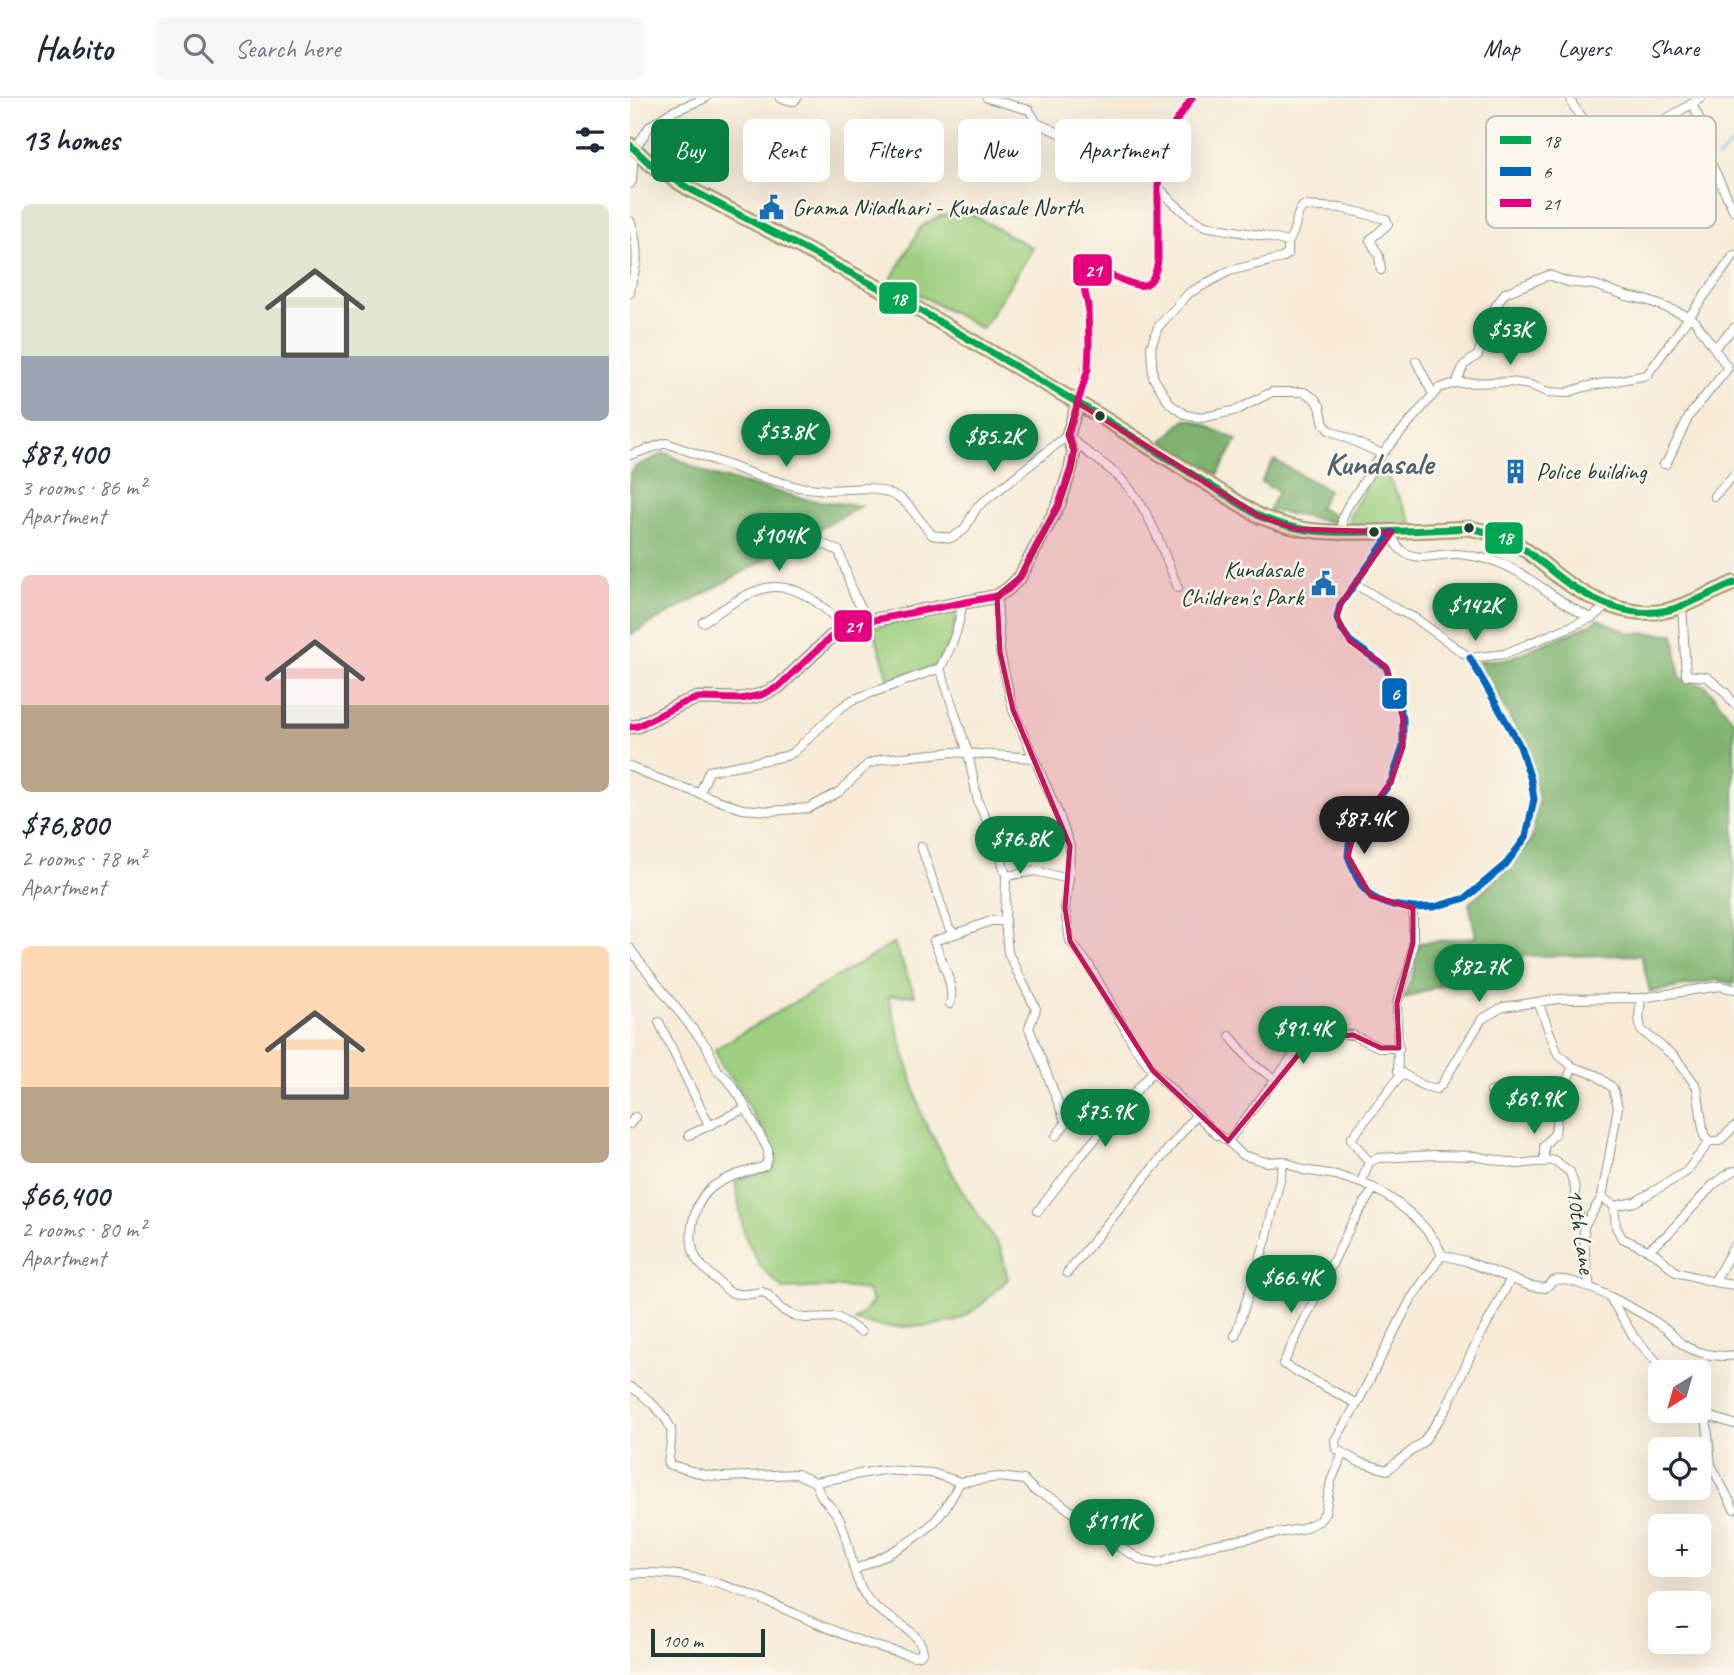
<!DOCTYPE html>
<html lang="en">
<head>
<meta charset="utf-8">
<style>
  :root { --surface:#fff; --page:#f6f6f7; --text:#1f2937; --muted:#747a83; --line:#e0e1e3; --accent:#0b8043 }
  body { margin:0; font-family:Caveat,sans-serif; background:var(--page); color:var(--text); height:100vh; display:flex; flex-direction:column; font-size:26px; white-space:nowrap }
  * { box-sizing:border-box; margin:0 }
  p { font-size:23px; color:var(--muted) }
  .icon { flex:none; width:38px; height:38px; fill:none; stroke:currentColor; stroke-width:2; stroke-linecap:round; stroke-linejoin:round }
  .map { position:relative; flex:1; overflow:hidden }
  .details { display:flex; flex-direction:column; background:var(--surface); width:630px }
  .details>* { flex:none }
  .hud { position:absolute; left:21px; top:21px; width:665px; height:63px; display:flex; gap:14px }
  .needle { width:46px; rotate:217deg }
  .buttons { position:absolute; left:1018px; top:1262px; display:grid; gap:14px }
  .buttons a { display:grid; place-items:center; width:63px; height:63px; border-radius:10px; background:var(--surface); box-shadow:0 7px 28px #0002; font-size:35px }
  .scale { position:absolute; left:21px; bottom:18px; width:114px; box-sizing:border-box; padding-left:7px; border:4px solid #1f3d34; border-top:0; font-size:19px; line-height:24px; white-space:nowrap; color:#1f3d34; -webkit-text-stroke:5px #fbf7ec; paint-order:stroke }
  .price { position:absolute; translate:-50% -60px; padding:0 16px; border-radius:24px; background:var(--accent); color:#fff; font-size:23px; line-height:46px; filter:drop-shadow(0 2px 4px #0008) }
  .price::after { content:''; position:absolute; left:50%; top:42px; width:21px; height:16px; margin-left:-10px; background:inherit; clip-path:polygon(0 0,100% 0,50% 100%) }
  .price.active { background:#222; color:#fff }
  ul { padding:0; list-style:none }
  li { display:grid; align-content:center; gap:14px; height:371px; padding:0 21px }
  li span { display:grid; place-items:center; height:217px; border-radius:10px; color:#555 }
  li>.icon { margin-inline-start:auto }
  span .icon { width:126px; height:126px; fill:#fffc; stroke-width:1 }
  li b { font-size:30px }
  h2 { display:flex; justify-content:space-between; align-items:center; height:84px; padding:0 21px; font-size:30px }
  .pill { padding:0 24px; border-radius:10px; background:var(--surface); box-shadow:0 7px 28px #0002; font-size:24px; line-height:63px }
  .pill.active { background:var(--accent); color:#fff }
  header { display:flex; align-items:center; gap:42px; box-sizing:border-box; height:98px; padding:0 35px; background:var(--surface); border-bottom:2px solid var(--line) }
  header strong { font-size:33px }
  nav { display:flex; gap:38px; margin-inline-start:auto; font-size:24px }
  .search { width:490px; height:63px; background:var(--page); display:flex; align-items:center; gap:18px; box-sizing:border-box; padding:0 24px; border-radius:10px; color:var(--muted); font-size:26px }
  main { display:flex; flex:1; min-height:0 }
  .map>svg:first-child { display:block }
</style>
</head>
<body>
<header>
<strong>Habito</strong>
<div class="search"><svg class="icon" aria-label="search" viewBox="0 0 24 24"><circle cx="10" cy="10" r="6"/><path d="M15 15l6 6"/></svg>Search here</div>
<nav><a>Map</a><a>Layers</a><a>Share</a></nav>
</header>
<main>
<section class="details">
<h2>13 homes<svg class="icon" aria-label="filters" viewBox="0 0 24 24"><path d="M4 7h16M4 17h16"/><circle cx="9" cy="7" r="2"/><circle cx="15" cy="17" r="2"/></svg></h2>
<ul>
<li><span style="background:linear-gradient(#dfe7d0 70%,#9aa5b1 0)"><svg class="icon" aria-label="home" viewBox="0 0 24 24"><path d="M3 11l9-7 9 7M6 9v11h12V9"/></svg></span><div><b>$87,400</b><p>3 rooms · 86 m²</p><p>Apartment</p></div></li>
<li><span style="background:linear-gradient(#f6c9c9 60%,#b9a48a 0)"><svg class="icon" aria-label="home" viewBox="0 0 24 24"><path d="M3 11l9-7 9 7M6 9v11h12V9"/></svg></span><div><b>$76,800</b><p>2 rooms · 78 m²</p><p>Apartment</p></div></li>
<li><span style="background:linear-gradient(#ffd9b3 65%,#b9a48a 0)"><svg class="icon" aria-label="home" viewBox="0 0 24 24"><path d="M3 11l9-7 9 7M6 9v11h12V9"/></svg></span><div><b>$66,400</b><p>2 rooms · 80 m²</p><p>Apartment</p></div></li>
</ul>
</section>
<div class="map">
<svg width="1104" height="1577" viewBox="0 0 1104 1577">
  <rect width="100%" height="100%" fill="#fbf7ec"/>
  <filter id="ink" filterUnits="userSpaceOnUse"><feTurbulence type="fractalNoise" baseFrequency=".0143" numOctaves="2"/><feDisplacementMap in="SourceGraphic" scale="14" xChannelSelector="R" yChannelSelector="G"/><feConvolveMatrix kernelMatrix="1 2 1 2 8 2 1 2 1" color-interpolation-filters="sRGB"/></filter>
  <filter id="wash" filterUnits="userSpaceOnUse"><feTurbulence type="fractalNoise" baseFrequency=".00686" numOctaves="4" result="noise"/><feDisplacementMap in="SourceGraphic" scale="28" xChannelSelector="R" yChannelSelector="G"/><feGaussianBlur stdDeviation="1.57" result="paint"/><feColorMatrix in="noise" values="0 0 0 0 0 0 0 0 0 0 0 0 0 0 0 0 0 1.4 0 .05"/><feComposite in="paint" operator="in"/></filter>
  <g filter="url(#wash)">
    <rect width="100%" height="100%" fill="#f7ebd8"/>
    <!-- green -->
    <path fill="#9ecf7f" stroke="#5e865a" stroke-width="2" d="M339,115L403,150L352,231L261,181L291,129L309,118Z
      M750,365L783,425L721,427L719,419Z
      M328,509L321,542L306,568L259,582L243,530Z
      M264,845L285,897L258,898L293,1021L332,1093L371,1151L378,1181L350,1208L327,1223L298,1228L255,1229L225,1223L243,1204L237,1192L210,1189L153,1191L130,1168L114,1136L105,1083L138,1072L145,1056L104,982L92,970L85,951Z"/>
    <!-- forest -->
    <path fill="#7eb26e" stroke="#4e7851" stroke-width="2" d="M555,321L564,322L607,342L588,376L533,343Z
      M35,355L81,377L180,402L231,408L0,537V375L6,368Z
      M644,362L698,392L689,410L708,420L707,425L639,412L648,393L631,384Z
      M968,521L1000,535L1044,536L1050,580L1076,588L1104,623V886L1088,882L1020,894L1011,857L892,858L773,901L784,873L789,845L846,839L839,805L879,769L902,741L909,701L895,647L848,563L877,561L962,526Z"/>
    <g fill="none" stroke-linecap="round" stroke-linejoin="round">
      <!-- stream -->
      <path stroke="#72b8e9" stroke-width="2.5" d="M1087,61L1104,43
        M979,63L1016,71L1042,79H1064L1076,70"/>
    </g>
  </g>
  <g filter="url(#ink)">
    <g fill="none" stroke-linecap="round" stroke-linejoin="round">
      <defs>
        <path id="street" d="M150,0L164,3L167,0
          M357,0L399,12L407,25L436,38H468L530,75
          M941,0L942,6L961,31L1006,34L1036,21L1071,0
          M1062,6L1075,32L1078,59L1104,113
          M0,86L2,83L4,52L20,28L41,14L76,0
          M528,88L537,99L562,121L575,128L634,138L658,144V156L652,160L599,173L559,195L528,229L521,249L523,279L540,306L556,317L571,320L607,312L642,294H674L684,300L690,308L694,326L699,332L752,356
          M0,123C5,133 8,156 6,167C4,177 1,184 0,195
          M658,144C667,134 664,118 673,108L711,110L756,121L758,126L740,142L749,158L751,172
          M1084,250L1104,230
          M786,263L803,296
          M826,285L834,267L848,257L863,212L875,195L919,177L938,184L965,187L997,198L1016,202L1059,218L1065,223L1098,270L1059,318L1036,366H1034
          M448,305C459,271 460,247 458,212C457,202 451,189 453,179C454,173 456,174 460,171C466,173 472,174 477,176C502,184 522,203 528,162V88L530,75L543,28L562,0
          M0,357L36,345L128,378L168,389L197,392L240,390L256,394L270,400L278,407L302,437L321,440L334,432L347,409L438,337C453,353 473,364 489,379C520,409 532,452 548,490
          M1084,398L1104,377
          M762,434L710,507L707,520L712,532L720,543L756,569L773,620V649L761,684L726,729L719,747L718,758L726,778L733,790L741,798L756,806L783,810L804,809L836,800L876,766L896,739L904,701L901,682L890,648L840,560
          M762,434C763,438 765,445 768,449C783,466 805,456 825,456C835,456 847,459 857,461C896,471 925,504 961,520
          M713,435L712,422L716,411L752,356L809,290L826,285L880,284L900,287L918,294L936,295L954,289L1017,277L1104,157
          M191,445L209,453L224,497L239,523
          M725,486L766,511L785,520L840,560L874,556L961,520L977,508
          M367,498L370,554L383,612L429,717L440,748L439,781L435,810L440,843L459,867L505,949L523,973L586,1036L598,1043L612,1057L636,1064L654,1063L673,1072L706,1077L731,1085
          M332,504C330,529 322,548 310,570L338,655L348,704L366,742L376,778L375,823L378,855L406,911L399,930L436,1025L426,1038
          M1052,507L1056,577L1077,579L1095,594L1104,606
          M73,524C92,512 114,495 136,490C168,483 195,510 216,530
          M0,668L21,678L112,711L140,713L179,710L209,694L238,666L253,661L323,654L403,660
          M70,695L79,673L156,658L164,654L208,612L222,602L310,570
          M291,748L319,830L325,836L361,823H375
          M376,778L405,773L439,781
          M783,810V845L779,869L767,905L768,973L794,988L807,991L812,986L852,921L873,909L928,901L1011,900L1090,888L1104,891
          M0,850L9,863L77,949L88,973L99,983L110,999L138,1052V1061L135,1068C117,1074 96,1078 81,1090C63,1105 56,1139 66,1160C71,1169 80,1176 88,1183C92,1186 96,1192 100,1194C110,1198 122,1196 132,1194L137,1196L151,1211L162,1217L174,1220L207,1219L231,1234
          M1011,900L1009,920L1011,932L1045,959L1067,989L1074,1038L1080,1043H1089L1104,1029
          M908,904L928,956L943,969L966,977L983,990L988,1009L972,1099L954,1128
          M320,906C326,889 310,859 304,843L325,836
          M29,924L79,1027
          M600,938L624,967L645,981
          M861,994L884,987L924,992L936,984L943,969
          M0,1026L5,1019
          M59,1037L116,1010
          M598,1043L667,953L682,940L702,936L723,937L751,950H769
          M739,1064L731,1085C760,1095 801,1128 812,1157L836,1163L900,1188L915,1190C918,1188 920,1185 923,1183C943,1174 1018,1218 1036,1231C1042,1235 1046,1242 1052,1246C1065,1255 1088,1260 1104,1257
          M739,1064L748,1060L805,1057L844,1058L887,1066L924,1062L940,1074L945,1090V1107L954,1128L955,1157L960,1190
          M739,1064L721,1041L772,975
          M914,1064V1048L925,1035L927,1018
          M972,1099L984,1108L986,1129L992,1140L1026,1156L1046,1174L1084,1184L1104,1187
          M984,1108L1005,1104L1056,1074L1080,1043
          M408,1113L450,1059L523,973
          M1018,1152L1038,1136L1083,1087L1101,1074L1104,1073
          M812,1157L781,1201L727,1306L705,1342L706,1351L729,1364L757,1372L793,1344L815,1313L842,1254L881,1180
          M437,1175L567,1016
          M1084,1184L1104,1148
          M979,1198L1004,1239L1036,1274
          M605,1238L636,1142L654,1063
          M0,1289C13,1295 36,1317 41,1331C43,1338 39,1357 38,1366L75,1377L93,1379L167,1376L185,1384C187,1389 189,1394 192,1399C197,1406 205,1412 209,1420C222,1448 220,1482 242,1506C258,1522 288,1530 293,1553L290,1557L284,1558C267,1554 250,1550 233,1544C156,1517 85,1467 0,1476
          M727,1306L653,1266L721,1127L744,1090
          M1069,1309L1076,1317L1081,1367L1104,1411
          M1076,1317L1104,1326
          M185,1384L252,1372L302,1375L330,1384
          M224,1472C251,1460 282,1446 303,1425C315,1413 323,1398 330,1384L369,1379L394,1382L405,1393L426,1402L491,1450L512,1462L528,1465L580,1447L671,1431L689,1423L695,1415L701,1383L713,1355"/>
        <path id="secondary" d="M0,629L8,628L51,606L68,600L111,601L131,597L148,589L201,539L216,530L239,523L367,498L378,491L390,479L429,406L441,370L444,353L438,337L448,305"/>
        <path id="highway" d="M0,47L19,65L58,90L272,202L470,318L629,418C672,436 701,435 746,434C777,433 808,432 839,430C855,433 871,437 885,445C904,456 919,473 937,485C967,505 1002,521 1039,512C1061,506 1083,494 1104,485"/>
      </defs>
      <!-- street casing -->
      <use href="#street" stroke="#8b9486" stroke-width="10"/>
      <!-- secondary casing -->
      <use href="#secondary" stroke="#8b9486" stroke-width="15"/>
      <!-- highway casing -->
      <use href="#highway" stroke="#8b9486" stroke-width="17"/>
      <!-- street -->
      <use href="#street" stroke="#fff" stroke-width="8"/>
      <!-- secondary -->
      <use href="#secondary" stroke="#fee5c5" stroke-width="12"/>
      <!-- highway -->
      <use href="#highway" stroke="#fcbd6f" stroke-width="14"/>
      <defs>
        <path id="bus-1" d="M0,47L19,65L58,90L272,202L470,318L629,418C672,436 701,435 746,434C777,433 808,432 839,430C855,433 871,437 885,445C904,456 919,473 937,485C967,505 1002,521 1039,512C1061,506 1083,494 1104,485"/>
        <path id="bus-2" d="M762,434L710,507L707,520L712,532L720,543L756,569L773,620V649L761,684L726,729L719,747L718,758L726,778L733,790L741,798L756,806L783,810L804,809L836,800L876,766L896,739L904,701L901,682L890,648L840,560"/>
        <path id="bus-3" d="M0,629L8,628L51,606L68,600L111,601L131,597L148,589L201,539L216,530L239,523L367,498L378,491L390,479L429,406L441,370L444,353L438,337L458,271L459,248L458,208L452,180L455,174L460,171C466,173 472,174 477,176C502,184 522,203 528,162V88L530,75L543,28L562,0"/>
      </defs>
      <!-- bus-1 casing -->
      <use href="#bus-1" stroke="#fbf7ec" stroke-width="12"/>
      <!-- bus-2 casing -->
      <use href="#bus-2" stroke="#fbf7ec" stroke-width="12"/>
      <!-- bus-3 casing -->
      <use href="#bus-3" stroke="#fbf7ec" stroke-width="12"/>
      <!-- bus-1 -->
      <use href="#bus-1" stroke="#00a651" stroke-width="7"/>
      <!-- bus-2 -->
      <use href="#bus-2" stroke="#0065bd" stroke-width="7"/>
      <!-- bus-3 -->
      <use href="#bus-3" stroke="#e5007d" stroke-width="7"/>
    </g>
  </g>
  <!-- marked area -->
  <path fill="#c2185b" fill-opacity="0.2" stroke="#c2185b" stroke-width="5" stroke-linejoin="round" d="M448,305L629,418L667,431L762,434L710,507L707,520L720,543L756,569L773,620V649L761,684L726,729L718,758L741,798L783,810V845L767,905L769,950H751L723,937L682,940L598,1043L523,973L440,843L435,810L440,748L383,612L370,554L367,498L390,479L429,406L441,370L444,353L438,337Z"/>
  <!-- icons -->
  <defs>
    <symbol id="civic-bare" viewBox="-9 -9 18 18"><path d="M-.6-6.5H3V-4.5H.6V-3L4-1V1h2V6H-6V1h2V-1L-.6-3ZM-1.2 2.5V6h2.4V2.5Z" fill="#1f6fb2" stroke="#fbf7ec" stroke-width="2.5" paint-order="stroke"/></symbol>
    <symbol id="building-bare" viewBox="-9 -9 18 18"><path d="M-4-6H4V6H1V3H-1V6H-4ZM-2.5-4.3h1.7v1.8h-1.7ZM.8-4.3h1.7v1.8H.8ZM-2.5-1h1.7V.8h-1.7ZM.8-1h1.7V.8H.8Z" fill="#1f6fb2" stroke="#fbf7ec" stroke-width="2.5" paint-order="stroke"/></symbol>
  </defs>
  <g fill-rule="evenodd">
    <use href="#civic-bare" x="124" y="92" width="35" height="35"/>
    <use href="#building-bare" x="868" y="356" width="35" height="35"/>
    <use href="#civic-bare" x="676" y="468" width="35" height="35"/>
  </g>
  <!-- markers -->
  <g fill="#1f3d34" stroke="#fbf7ec" stroke-width="2.5">
    <circle cx="470" cy="318" r="6"/>
    <circle cx="839" cy="430" r="6"/>
    <circle cx="744" cy="434" r="6"/>
  </g>
  <g text-anchor="middle" stroke-width="5" stroke-linejoin="round" paint-order="stroke">
    <!-- poi labels -->
    <g font-size="24" fill="#1f3d34" stroke="#fbf7ec" text-anchor="start">
      <text x="162" y="117">Grama Niladhari - Kundasale North</text>
      <text x="906" y="381">Police building</text>
      <text x="673" y="479" text-anchor="end">Kundasale<tspan x="673" dy="28">Children's Park</tspan></text>
    </g>
    <!-- street labels -->
    <g font-size="24" fill="#1f3d34" stroke="#fbf7ec">
      <text transform="translate(951 1133) rotate(81)" y="8">10th Lane</text>
    </g>
    <!-- district labels -->
    <g font-size="32" font-weight="bold" fill="#51626d" stroke="#fbf7ec">
      <text x="749" y="376">Kundasale</text>
    </g>
  </g>
  <!-- legend -->
  <rect x="856" y="18" width="230" height="112" rx="10" fill="#fbf7ec" stroke="#b9bfb5" stroke-width="2"/>
  <rect x="870" y="38" width="31" height="8" fill="#00a651"/>
  <rect x="870" y="69" width="31" height="9" fill="#0065bd"/>
  <rect x="870" y="101" width="31" height="8" fill="#e5007d"/>
  <g font-size="19" fill="#1f3d34">
    <text x="913" y="49">18</text>
    <text x="913" y="80">6</text>
    <text x="913" y="112">21</text>
  </g>
  <g stroke="#fbf7ec" stroke-width="2.5">
    <rect x="442" y="155" width="41" height="34" rx="7" fill="#e5007d"/>
    <rect x="248" y="183" width="40" height="34" rx="7" fill="#00a651"/>
    <rect x="854" y="423" width="40" height="34" rx="7" fill="#00a651"/>
    <rect x="203" y="511" width="40" height="34" rx="7" fill="#e5007d"/>
    <rect x="751" y="579" width="27" height="33" rx="7" fill="#0065bd"/>
  </g>
  <g font-size="19" text-anchor="middle" font-weight="bold" fill="#fff">
    <text x="463" y="179">21</text>
    <text x="268" y="207">18</text>
    <text x="874" y="446">18</text>
    <text x="223" y="535">21</text>
    <text x="765" y="602">6</text>
  </g>
</svg>
<div class="buttons">
<a><svg class="needle" viewBox="-14 -14 28 28"><path d="M0-13l5 13h-10z" fill="#e53935"/><path d="M0 13l5-13h-10z" fill="#747a83"/></svg></a>
<a><svg class="icon" aria-label="locate" viewBox="0 0 24 24"><circle cx="12" cy="12" r="6"/><path d="M12 2v4M12 18v4M2 12h4M18 12h4"/></svg></a>
<a>+</a>
<a>−</a>
</div>
<div class="scale">100 m</div>
<b class="price" style="left:880px;top:269px">$53K</b>
<b class="price" style="left:156px;top:371px">$53.8K</b>
<b class="price" style="left:364px;top:376px">$85.2K</b>
<b class="price" style="left:149px;top:475px">$104K</b>
<b class="price" style="left:845px;top:545px">$142K</b>
<b class="price active" style="left:734px;top:758px">$87.4K</b>
<b class="price" style="left:390px;top:778px">$76.8K</b>
<b class="price" style="left:849px;top:906px">$82.7K</b>
<b class="price" style="left:673px;top:968px">$91.4K</b>
<b class="price" style="left:904px;top:1038px">$69.9K</b>
<b class="price" style="left:475px;top:1051px">$75.9K</b>
<b class="price" style="left:661px;top:1217px">$66.4K</b>
<b class="price" style="left:482px;top:1461px">$111K</b>
<div class="hud">
<a class="pill active">Buy</a>
<a class="pill">Rent</a>
<a class="pill">Filters</a>
<a class="pill">New</a>
<a class="pill">Apartment</a>
</div>
</div>
</main>
</body>
</html>
